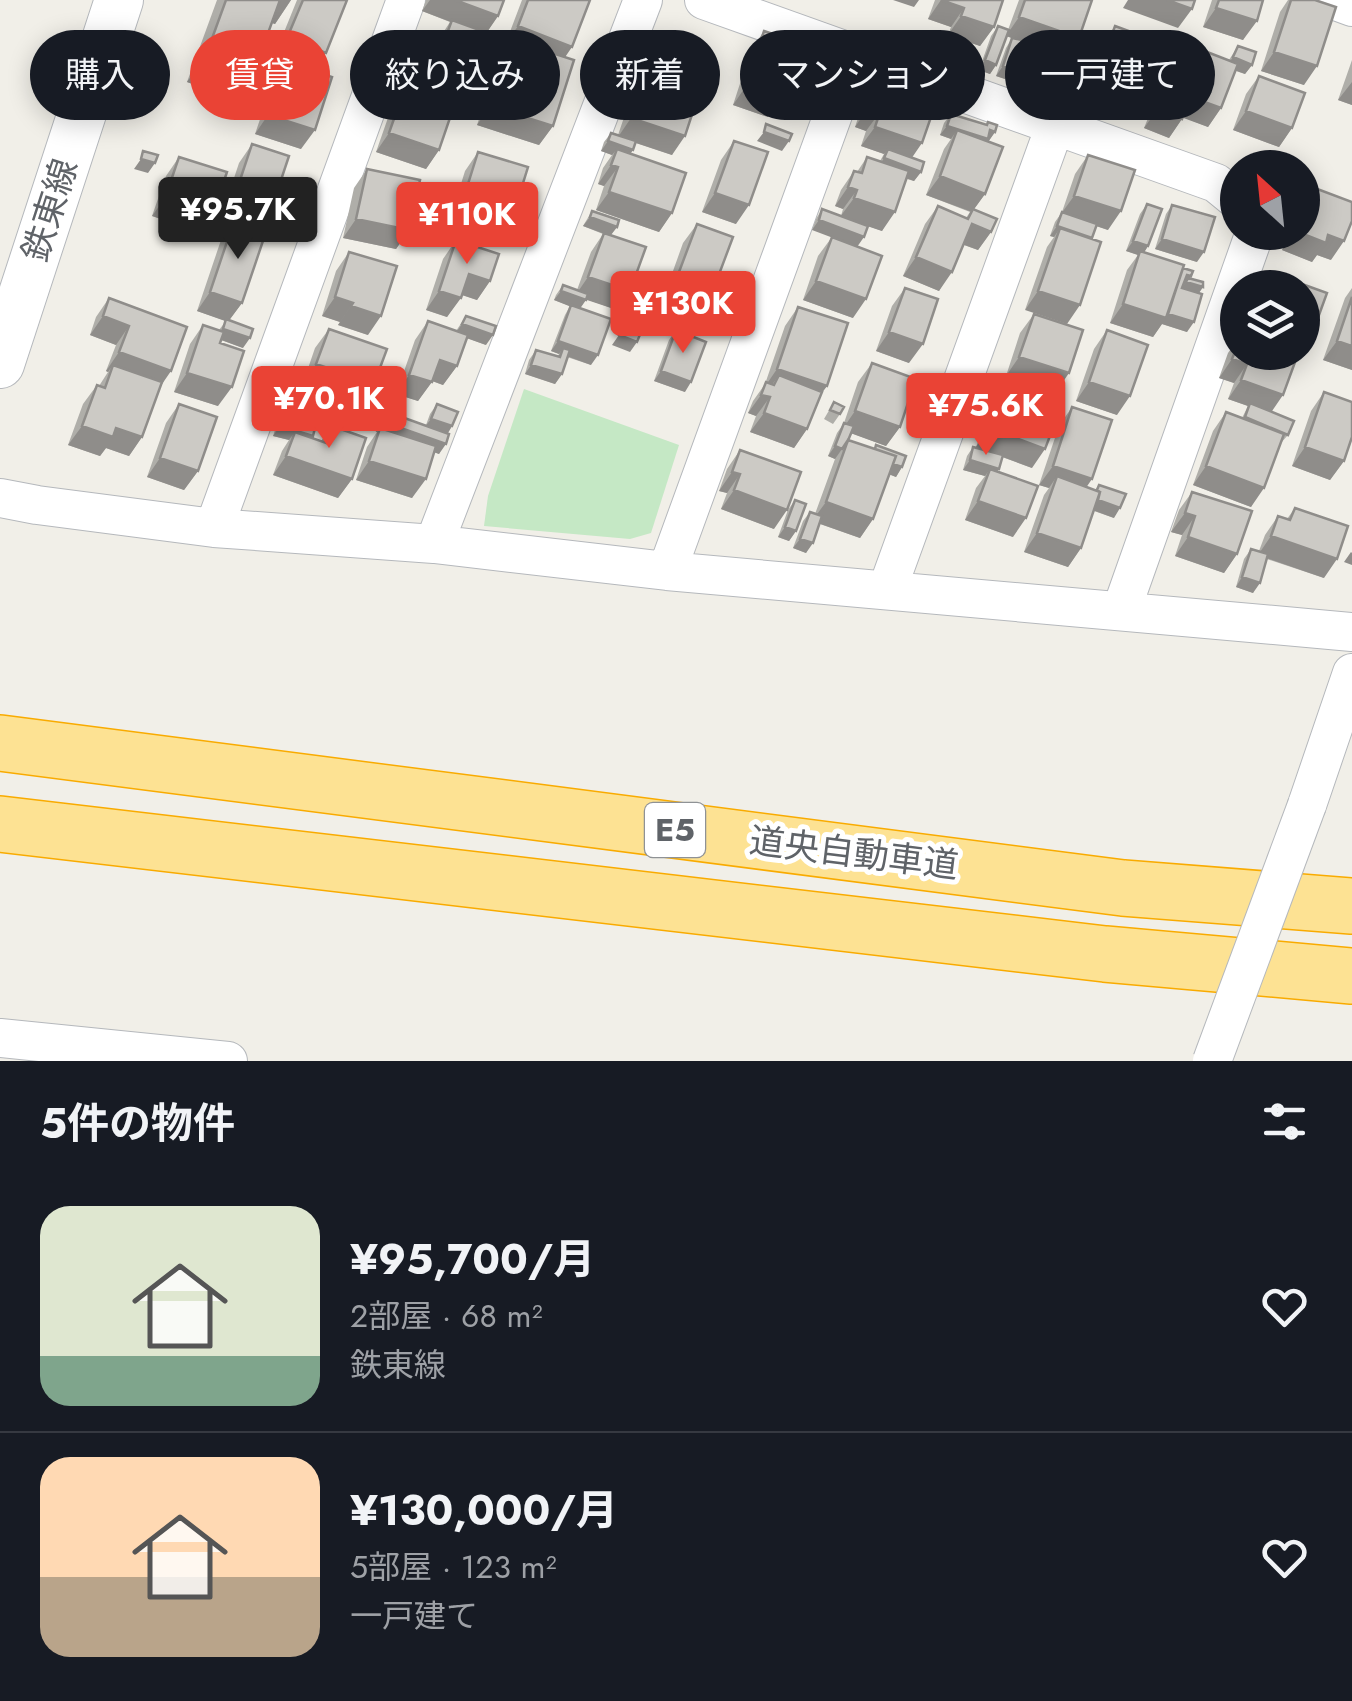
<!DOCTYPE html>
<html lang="ja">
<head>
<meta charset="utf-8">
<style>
  :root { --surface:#171b24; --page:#242831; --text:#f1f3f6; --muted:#9ea1a6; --line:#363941; --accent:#ea4335 }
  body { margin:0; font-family:Jost,"Noto Sans JP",sans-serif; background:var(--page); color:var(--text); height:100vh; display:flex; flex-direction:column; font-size:38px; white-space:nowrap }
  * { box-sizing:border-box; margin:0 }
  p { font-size:32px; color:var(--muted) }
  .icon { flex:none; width:55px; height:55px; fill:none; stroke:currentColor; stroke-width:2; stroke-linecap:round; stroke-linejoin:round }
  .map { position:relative; height:1061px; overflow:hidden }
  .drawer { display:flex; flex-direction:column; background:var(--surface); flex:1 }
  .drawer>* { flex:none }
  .top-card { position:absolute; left:30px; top:30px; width:1292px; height:90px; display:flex; gap:20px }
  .needle { width:65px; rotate:333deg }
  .fabs { position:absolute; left:1220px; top:150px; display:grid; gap:20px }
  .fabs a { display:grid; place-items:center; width:100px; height:100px; border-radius:50%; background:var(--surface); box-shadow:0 5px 25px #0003; font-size:50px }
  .price { position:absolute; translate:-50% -85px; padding:0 22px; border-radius:10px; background:var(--accent); color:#fff; font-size:32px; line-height:65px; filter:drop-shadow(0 2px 5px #0008) }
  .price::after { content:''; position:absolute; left:50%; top:60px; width:30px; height:22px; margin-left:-15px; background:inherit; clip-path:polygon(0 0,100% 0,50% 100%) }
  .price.active { background:#222; color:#fff }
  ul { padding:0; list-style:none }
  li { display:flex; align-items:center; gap:30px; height:250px; padding:0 40px }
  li+li { border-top:2px solid var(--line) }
  li span { display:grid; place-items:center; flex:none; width:280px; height:200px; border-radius:30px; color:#555 }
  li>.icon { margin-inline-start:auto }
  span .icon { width:120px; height:120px; fill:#fffc; stroke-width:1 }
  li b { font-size:42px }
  h2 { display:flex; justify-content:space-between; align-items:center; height:120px; padding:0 40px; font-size:42px }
  .pill { padding:0 35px; border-radius:45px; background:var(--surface); box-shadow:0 5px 25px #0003; font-size:35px; line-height:90px }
  .pill.active { background:var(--accent); color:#fff }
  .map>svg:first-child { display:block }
</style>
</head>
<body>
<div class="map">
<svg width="1352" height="1061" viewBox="0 0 1352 1061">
  <rect width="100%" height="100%" fill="#f1efe8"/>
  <!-- green -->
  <path fill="#c5e8c5" d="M524,389L679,445L651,533L630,539L484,526L488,496Z"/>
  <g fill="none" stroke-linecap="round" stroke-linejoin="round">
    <defs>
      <path id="minor" d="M704,0L1216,183L1238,201
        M1333,0L1352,7
        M0,498L37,505L214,528L434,544L667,571L1352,632
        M214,528L406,0
        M434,544L643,0
        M667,571L855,54
        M887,590L1055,126
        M1121,611L1255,232
        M1307,805L1352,673
        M0,1038L228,1061"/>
      <path id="tertiary" d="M0,364L119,0"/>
      <path id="motorway" d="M0,743L1123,888L1352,906
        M0,824L1105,954L1352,976"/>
    </defs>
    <!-- minor casing -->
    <use href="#minor" stroke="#b5b8bc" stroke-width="40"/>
    <!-- tertiary casing -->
    <use href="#tertiary" stroke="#b5b8bc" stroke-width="50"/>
    <!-- motorway casing -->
    <use href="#motorway" stroke="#f9ab00" stroke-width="58"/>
    <!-- minor -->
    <use href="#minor" stroke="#fff" stroke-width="38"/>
    <!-- tertiary -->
    <use href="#tertiary" stroke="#fff" stroke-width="48"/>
    <!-- motorway -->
    <use href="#motorway" stroke="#fde293" stroke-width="55"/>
    <defs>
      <path id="minor-bridge" d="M1212,1061L1307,805"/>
    </defs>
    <!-- minor-bridge casing -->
    <use href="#minor-bridge" stroke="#b5b8bc" stroke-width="40" stroke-linecap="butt"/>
    <!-- minor-bridge -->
    <use href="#minor-bridge" stroke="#fff" stroke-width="38"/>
  </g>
  <!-- wall -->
  <path fill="#afaea9" d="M217,0H291L275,24L272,23L235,99L187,82Z
    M297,0H347L326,53L313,71L301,149L255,134L273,81L286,62L289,63L274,57Z
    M426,0H504L498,16L487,32L460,117L451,114L439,150L426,169L376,152L390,112L403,93L417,97L439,39L450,22L422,11Z
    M522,0H590L565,57L553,126L539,145L477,125L499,59L508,46L505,45Z
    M935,0H1003L994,27L980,46L948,35L951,27L928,19Z
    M1019,0H1092L1066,57L1021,41L1012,70L1005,79L996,76L1006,48L1012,38L1007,36L996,65L990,74L979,70L991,36L998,26L1008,30Z
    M1212,0H1263L1243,40L1203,27Z
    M1288,0H1315L1304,85L1261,71L1280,12Z
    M1115,26L1142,95L1129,114L1083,98L1102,45Z
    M764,31L780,103L768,117L733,105L751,50Z
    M1184,43L1229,60L1238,46L1252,65L1245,74L1236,71L1221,108L1208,127L1183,117L1169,138L1144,128L1171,62Z
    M1352,60V105L1338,100Z
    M670,65L699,88L672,155L636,143L630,154L672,213L659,232L596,210L604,186L598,184L603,168L612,155L601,151L604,142L611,133L618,135L632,94L645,75L661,80Z
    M1259,76L1292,128L1279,147L1233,130L1246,94Z
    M892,77L912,157L921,172L914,181L907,179L882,231L868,226L812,230L816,219L822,209L841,216L843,209L835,206L841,190L854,171L857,172L867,157L880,161L884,154L861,146L866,131L855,127L861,109L874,90L881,93Z
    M951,114L986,125L988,122L995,132L988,142L985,194L974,209L991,232L978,250L964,245L939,291L903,276L925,224L938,206L966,218L970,212L926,195L944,149L951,139L940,135L944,123Z
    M734,141L736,224L702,212L721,160Z
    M252,144L272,207L259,226L222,214L239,163Z
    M478,152L496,247L446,232L465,171Z
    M1088,155L1108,230L1096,226L1025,310L1047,247L1054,237L1050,236L1055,222L1062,212L1075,174Z
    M179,157L200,232L152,216L166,176Z
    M367,169L409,230L396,249L343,238L354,188Z
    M1147,204L1148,246L1144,252L1183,268L1191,276L1190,278L1203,287L1199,293L1187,332L1162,324L1153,337L1110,323L1127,270L1138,255L1126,251L1140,214Z
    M1172,205L1197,262L1155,249L1166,214Z
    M592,211L617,227L611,235L630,291L617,310L586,299L580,308L591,365L567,357L562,374L555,384L525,374L529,360L536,350L557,357L559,354L551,351L565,315L570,306L554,300L556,295L563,285L577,290L591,252L603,234L583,226Z
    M234,221L242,303L229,320L243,348L221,340L218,406L174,392L190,344L203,325L219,330L226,321L197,311L221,240Z
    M697,224L712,293L699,312L663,299L683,243Z
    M1279,232H1302L1331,260L1317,255L1312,262L1282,250L1285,243L1277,239Z
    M832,237L853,318L803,300L818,256Z
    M456,240L490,281L477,300L462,295L447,317L426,310L443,259Z
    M349,252L368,335L338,325L340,322L322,316L336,271Z
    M905,288L909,363L876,351L892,306Z
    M1352,288V370L1323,360L1345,298Z
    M109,298L187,327L160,386L142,437L129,456L106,448L100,456L68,445L83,404L97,385L99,386L108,372L106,371L116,345L90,335L96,317Z
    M706,302L723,335L694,325L699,312Z
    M798,307L827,386L822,392L807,429L794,448L750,432L756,416L748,413L753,401L765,384L785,326Z
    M1034,314L1056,392L1006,376L1020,333Z
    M466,316L486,345L467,338L457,366L443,385L432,381L418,401L396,394L415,340L428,321L456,331Z
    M329,329L361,403L303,383L315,348Z
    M676,330L685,392L654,381L669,340Z
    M1107,330L1117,415L1076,401L1094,349Z
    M1238,339V352H1300L1297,355L1271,412L1288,435L1280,444L1251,507L1193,485L1213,431L1226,412L1242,418L1248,406L1228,399L1234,383L1219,378L1228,353Z
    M872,363L900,427L886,446L851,433L849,440L874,449L876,445L902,467L896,477L889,474L873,519L860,538L820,524L806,553L793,548L803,521L810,512L815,514L835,459L828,456L837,433L844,423L858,382Z
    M1324,392L1344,461L1330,480L1292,466L1311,411Z
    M1002,394L1032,468L1002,457L997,472L1013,537L965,520L976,488L985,476L963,470L967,456L973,447H976L989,413Z
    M834,402L840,414L833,424L824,419Z
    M179,404L198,471L184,490L147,477L166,423Z
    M437,404L452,426L448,433L439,454L434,452L412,498L356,480L367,447L377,432L374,430L378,421L385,411L426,425L430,414Z
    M1072,407L1086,487L1095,490L1099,485L1114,518L1094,511L1081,548L1068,567L1024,552L1044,495L1049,488L1039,485L1059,426Z
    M283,418L312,438L321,441L332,426L352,479L338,498L273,475L282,451L289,440L273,436L276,427Z
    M740,450L774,529L721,509L727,493L719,491L727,469Z
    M1192,492L1237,554L1224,573L1175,556L1182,535L1171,532L1179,510Z
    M795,500L796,531L789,541L778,537L788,510Z
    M1295,508L1324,578L1267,559L1253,593L1236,587L1244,559L1251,549L1259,551L1265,535L1278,516L1287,519Z"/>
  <!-- shaded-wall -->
  <path fill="#8f8d8a" d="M278,0H291L275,24L264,20Z
    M430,0H455L498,16L485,35L422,11Z
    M893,0H919L914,7Z
    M941,0L964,8L951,27L928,19Z
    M1128,0H1167L1192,9L1178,28L1123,8Z
    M1216,8L1257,21L1243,40L1203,27Z
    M961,16L994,27L980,46L948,35Z
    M1019,17L1079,38L1066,57L1006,36Z
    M518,26L572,47L559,66L512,40L508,46L505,45Z
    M287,38L326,53L312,72L274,57Z
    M1274,52L1317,66L1304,85L1261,71Z
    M206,55L254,72L235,99L187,82Z
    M1233,57L1252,65L1245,74L1226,67Z
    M985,60L996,65L990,74L979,70Z
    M1003,66L1012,70L1005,79L996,76Z
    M666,76L699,88L692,98L659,86Z
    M1096,79L1142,95L1129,114L1083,98Z
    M429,82L474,98L460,117L416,101Z
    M1352,82V105L1338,100Z
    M793,84L768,117L733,105L746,86L780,89Z
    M1191,97L1221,108L1208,127L1178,116Z
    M490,106L553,126L539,145L477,125Z
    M868,108L880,112L866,131L855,127Z
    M1158,109L1182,119L1169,138L1144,128Z
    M1246,111L1292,128L1279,147L1233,130Z
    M268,115L315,130L301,149L255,134Z
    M631,118L685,136L672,155L618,137Z
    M947,126L990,130L995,132L988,142L957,130L951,139L940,135Z
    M875,127L922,143L909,162L888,149L884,154L861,146Z
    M764,132L789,141L782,151L757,141Z
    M389,133L439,150L426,169L376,152Z
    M608,141L633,150L626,160L617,149L612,155L601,151Z
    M884,158L921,172L914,181L878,168Z
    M141,159L155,163L148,173L134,169Z
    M611,165L618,167L604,186L598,184Z
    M940,176L985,194L972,212L926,195Z
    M848,187L857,190L843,209L835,206Z
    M609,192L672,213L659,232L596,210Z
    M715,193L749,205L736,224L702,212Z
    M235,195L272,207L259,226L222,214Z
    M1074,196L1121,211L1108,230L1061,214Z
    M165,198L213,213L200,232L152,216Z
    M854,198L895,212L882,231L840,217Z
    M459,213L509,228L496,247L446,232Z
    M590,217L617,227L610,236L583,226Z
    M356,219L409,230L396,249L343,238Z
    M819,220L864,237L857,247L812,230Z
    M972,224L991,232L978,250L959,243Z
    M1057,226L1092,238L1060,228L1054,237L1050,236Z
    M1282,232H1292L1285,243L1277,239Z
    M1294,232L1328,235L1344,241L1331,260L1317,255L1312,262L1282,250Z
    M1162,239L1204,252L1197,262L1155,249Z
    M1133,241L1148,246L1142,256L1140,251L1138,255L1126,251Z
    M916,257L952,272L939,291L903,276Z
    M469,274L490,281L477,300L456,293Z
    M1187,275L1191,276L1187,282L1203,287L1196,297L1179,292L1186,282L1188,278L1182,285Z
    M588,277L630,291L617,310L575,296Z
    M676,280L712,293L699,312L663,299Z
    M816,281L866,299L853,318L803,300Z
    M439,291L461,298L447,317L426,310Z
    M561,291L586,300L579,310L554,300Z
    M1038,291L1080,305L1067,324L1025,310Z
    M210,292L242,303L228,322L197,311Z
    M335,297L353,303L340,322L322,316Z
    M1123,304L1167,314L1194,322L1187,332L1162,324L1153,337L1110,323Z
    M351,306L381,316L368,335L338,325Z
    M701,315L729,325L723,335L694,325Z
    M103,316L129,326L116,345L90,335Z
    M462,324L493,335L486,345L455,334Z
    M223,329L250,338L243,348L216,338Z
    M889,332L923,344L909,363L876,351Z
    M1302,334L1311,337L1302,349Z
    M619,335L637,342L630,352L612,345Z
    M558,341L598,355L591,365L561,354L563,348L559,354L551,351Z
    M1337,341L1352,346V370L1323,360Z
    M119,352L171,371L158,390L113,365L108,372L106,371Z
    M1019,357L1069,373L1056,392L1006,376Z
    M1232,359L1247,364L1234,383L1219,378Z
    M440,360L457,366L443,385L427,379Z
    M316,364L374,384L361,403L303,383Z
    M531,365L562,374L555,384L525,374Z
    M777,369L827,386L813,405L779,375L769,389L764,388Z
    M661,371L691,382L685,392L654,381Z
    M187,373L232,387L218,406L174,392Z
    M409,375L432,382L418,401L396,394Z
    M1241,380L1283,395L1270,414L1250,403L1248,406L1228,399Z
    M1089,382L1130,396L1117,415L1076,401Z
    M761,395L770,397L756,416L748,413Z
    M290,405L324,418L318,428L283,415Z
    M855,411L900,427L886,446L842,430Z
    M764,413L807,429L794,448L750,432Z
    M431,419L452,426L446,436L424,428Z
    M381,421L446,444L439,454L379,432L380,428L377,432L374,430Z
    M82,426L116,428L142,437L129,456L106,448L100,456L68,445Z
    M280,426L313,436L306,446L295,432L289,440L273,436Z
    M989,428L1045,449L1032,468L976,447Z
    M835,446L842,449L835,459L828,456Z
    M1305,447L1344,461L1330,480L1292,466Z
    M872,455L902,467L896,477L865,465Z
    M286,456L352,479L338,498L273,475Z
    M160,458L198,471L184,490L147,477Z
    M970,460L999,469L992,478L990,469L985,476L963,470Z
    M369,461L426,479L412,498L356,480Z
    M1053,466L1092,479L1079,498L1057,476L1049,488L1039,485Z
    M1206,466L1264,488L1251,507L1193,485Z
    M732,472L740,474L727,493L719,491Z
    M734,490L787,510L774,529L721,509Z
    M1094,499L1120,508L1114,518L1087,508Z
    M978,501L1026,518L1013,537L965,520Z
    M826,502L873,519L860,538L812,521Z
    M1185,513L1195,516L1182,535L1171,532Z
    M785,527L796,531L789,541L778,537Z
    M1037,533L1081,548L1068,567L1024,552Z
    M1271,536L1337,559L1324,578L1258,555Z
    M1188,537L1237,554L1224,573L1175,556Z
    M800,539L813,543L806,553L793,548Z
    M1351,552L1352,553V565L1344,562Z
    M1242,577L1260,583L1253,593L1236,587Z"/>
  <!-- building -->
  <path fill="#cccac5" stroke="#8f8d8a" stroke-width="2.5" d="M226,0H280L254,72L206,55Z
    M303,0H347L326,53L287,38Z
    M455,0H504L498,16Z
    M528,0H590L572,47L518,26Z
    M941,0H1003L994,27L961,16L964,8Z
    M1025,0H1092L1079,38L1019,17Z
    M1167,0H1195L1192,9Z
    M1219,0H1263L1257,21L1216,8Z
    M1291,0H1315L1336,7L1317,66L1274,52Z
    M452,20L496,36L474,98L429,82Z
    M998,26L1009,30L996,65L985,60Z
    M1115,26L1161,43L1142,95L1096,79Z
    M764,31L806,45L793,84L780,89L781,98L746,86Z
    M1012,38L1022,40L1012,70L1003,66Z
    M512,40L574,60L553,126L490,106Z
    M1184,43L1238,64L1221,108L1191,97L1182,119L1158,109Z
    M1238,46L1256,52L1252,65L1233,57Z
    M286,62L332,77L315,130L268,115Z
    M670,65L703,76L699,88L666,76Z
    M645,75L699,93L685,136L631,118Z
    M1259,76L1305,93L1292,128L1246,111Z
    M892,77L939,94L922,143L875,127L880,112L868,108L874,90L886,94Z
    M403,93L453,109L439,150L389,133Z
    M951,114L987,125L988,122L997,125L995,132L990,130L988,139L947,126Z
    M766,124L792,134L789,141L764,132Z
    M957,130L1003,147L985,194L940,176Z
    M611,133L636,141L633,150L608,141Z
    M734,141L768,152L749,205L715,193Z
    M252,144L289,156L272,207L235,195Z
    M617,149L686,173L672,213L609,192L618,167L611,165Z
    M888,149L924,162L921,172L884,158Z
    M143,151L158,155L155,163L141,159Z
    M478,152L528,167L509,228L459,213Z
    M1088,155L1135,170L1121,211L1074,196Z
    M179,157L227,172L213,213L165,198Z
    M867,157L909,171L895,212L854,198L857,190L848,187L854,171L862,173Z
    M367,169L420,180L409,230L356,219Z
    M1304,184L1352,202V221L1344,241L1328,235L1326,243L1298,232H1302Z
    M1147,204L1162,209L1148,246L1133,241Z
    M1172,205L1215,217L1204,252L1162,239Z
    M938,206L968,219L973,209L997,219L991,232L972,224L952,272L916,257Z
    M822,209L868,226L864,237L819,220Z
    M592,211L619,220L617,227L590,217Z
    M1062,212L1097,224L1092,238L1057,226Z
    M234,221L266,232L242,303L210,292Z
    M697,224L733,237L712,293L676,280Z
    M1060,228L1101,242L1080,305L1038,291Z
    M604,233L646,247L630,291L588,277Z
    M832,237L882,256L866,299L816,281Z
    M456,240L499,254L490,281L469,274L461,298L439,291Z
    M1140,251L1184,265L1166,318L1123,304Z
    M349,252L397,266L381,316L351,306L353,303L335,297Z
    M1183,268L1193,271L1191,276L1187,275L1182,288L1202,294L1194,322L1168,314Z
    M1277,275L1327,293L1311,337L1302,334V288H1273Z
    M1188,278L1203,282V287L1186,282Z
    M563,285L588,294L586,300L561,291Z
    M905,288L938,299L923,344L889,332Z
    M1352,297V346L1337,341Z
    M109,298L187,327L171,371L119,352L129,326L103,316Z
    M706,302L734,312L729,325L701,315Z
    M571,305L611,319L598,355L558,341Z
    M798,307L848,323L827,386L777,369Z
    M1034,314L1083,330L1069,373L1019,357Z
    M466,316L496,326L493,335L462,324Z
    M226,319L253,329L250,338L223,329Z
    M428,321L468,335L457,366L440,360L432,382L409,375Z
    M203,325L224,332L220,343L244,351L232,387L187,373Z
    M623,325L641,332L637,342L619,335Z
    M329,329L387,349L374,384L316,364Z
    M676,330L706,342L691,382L661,371Z
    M1107,330L1148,345L1130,396L1089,382Z
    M1238,344V352L1298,354L1283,395L1241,380L1247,364L1232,359Z
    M563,348L570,350L562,374L531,365L536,350L560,357Z
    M872,363L916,379L900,427L855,411Z
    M113,365L162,382L142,437L116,428L113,437L82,426L97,385L105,388Z
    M779,375L822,392L807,429L764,413L770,397L761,395L766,382L774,385Z
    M1324,392L1352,402V437L1344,461L1305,447Z
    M1002,394L1058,415L1045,449L989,428Z
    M293,395L328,407L324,418L290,405Z
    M834,402L844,407L840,414L830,410Z
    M1250,403L1294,421L1288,435L1245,417Z
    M179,404L217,417L198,471L160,458Z
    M437,404L458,412L452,426L431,419Z
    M1072,407L1112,420L1092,479L1053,466Z
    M385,411L449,434L446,444L381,421Z
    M1226,412L1284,434L1264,488L1206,466Z
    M283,418L315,428L313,436L280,426Z
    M844,423L854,426L847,443L848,440L842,449L835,446Z
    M332,426L366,438L352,479L286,456L295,432L326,443Z
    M380,428L436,446L426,479L369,461Z
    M848,440L896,456L873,519L826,502Z
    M876,445L906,456L902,467L893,464L896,456L875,449Z
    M973,447L1003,455L999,469L970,460Z
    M740,450L801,472L787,510L734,490L740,474L732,472Z
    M990,469L1038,486L1026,518L978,501Z
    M1057,476L1100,492L1081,548L1037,533Z
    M1099,485L1126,494L1120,508L1098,500L1100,492L1097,490Z
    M1192,492L1252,511L1237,554L1188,537L1195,516L1185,513Z
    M795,500L806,504L796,531L785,527Z
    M1295,508L1348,526L1337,559L1271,536L1278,516L1290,520Z
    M810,512L822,516L813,543L800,539Z
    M1251,549L1268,554L1260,583L1242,577Z"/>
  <g text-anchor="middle" stroke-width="10" stroke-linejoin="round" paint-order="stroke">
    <!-- shield labels -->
    <rect fill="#fff" stroke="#8f9295" stroke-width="2.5" x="645" y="803" width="60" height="54" rx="8"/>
    <g font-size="32" font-weight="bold" fill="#5f6368">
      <text x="675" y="841">E5</text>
    </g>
    <!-- street labels -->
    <g font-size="35" fill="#5f6368" stroke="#fff">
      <text transform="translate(50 210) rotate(-72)" y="12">鉄東線</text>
      <text transform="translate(854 853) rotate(7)" y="12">道央自動車道</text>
    </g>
  </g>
</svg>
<div class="fabs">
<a><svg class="needle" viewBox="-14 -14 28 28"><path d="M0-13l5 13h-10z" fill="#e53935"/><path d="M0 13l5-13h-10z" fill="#9ea1a6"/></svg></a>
<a><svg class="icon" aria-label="layers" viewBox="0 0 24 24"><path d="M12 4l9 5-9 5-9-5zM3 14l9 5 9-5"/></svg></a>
</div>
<b class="price active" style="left:238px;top:262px">¥95.7K</b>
<b class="price" style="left:467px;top:267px">¥110K</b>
<b class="price" style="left:683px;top:356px">¥130K</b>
<b class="price" style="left:329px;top:451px">¥70.1K</b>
<b class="price" style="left:986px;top:458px">¥75.6K</b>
<div class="top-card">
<a class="pill">購入</a>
<a class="pill active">賃貸</a>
<a class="pill">絞り込み</a>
<a class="pill">新着</a>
<a class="pill">マンション</a>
<a class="pill">一戸建て</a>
</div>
</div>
<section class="drawer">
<h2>5件の物件<svg class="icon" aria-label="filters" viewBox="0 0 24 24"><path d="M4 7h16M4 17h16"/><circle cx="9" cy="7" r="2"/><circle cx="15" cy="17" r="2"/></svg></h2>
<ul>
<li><span style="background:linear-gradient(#dfe7d0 75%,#7fa58c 0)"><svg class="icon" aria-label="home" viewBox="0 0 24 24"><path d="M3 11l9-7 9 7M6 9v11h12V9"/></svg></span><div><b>¥95,700/月</b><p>2部屋 · 68 m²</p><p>鉄東線</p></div><svg class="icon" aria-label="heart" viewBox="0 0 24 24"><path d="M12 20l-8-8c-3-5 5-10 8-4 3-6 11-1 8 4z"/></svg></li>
<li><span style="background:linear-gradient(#ffd9b3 60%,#b9a48a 0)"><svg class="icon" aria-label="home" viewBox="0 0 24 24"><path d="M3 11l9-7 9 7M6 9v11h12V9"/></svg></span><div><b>¥130,000/月</b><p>5部屋 · 123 m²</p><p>一戸建て</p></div><svg class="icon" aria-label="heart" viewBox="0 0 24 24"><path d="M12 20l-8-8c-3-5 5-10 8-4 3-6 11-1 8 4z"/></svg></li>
</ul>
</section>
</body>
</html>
